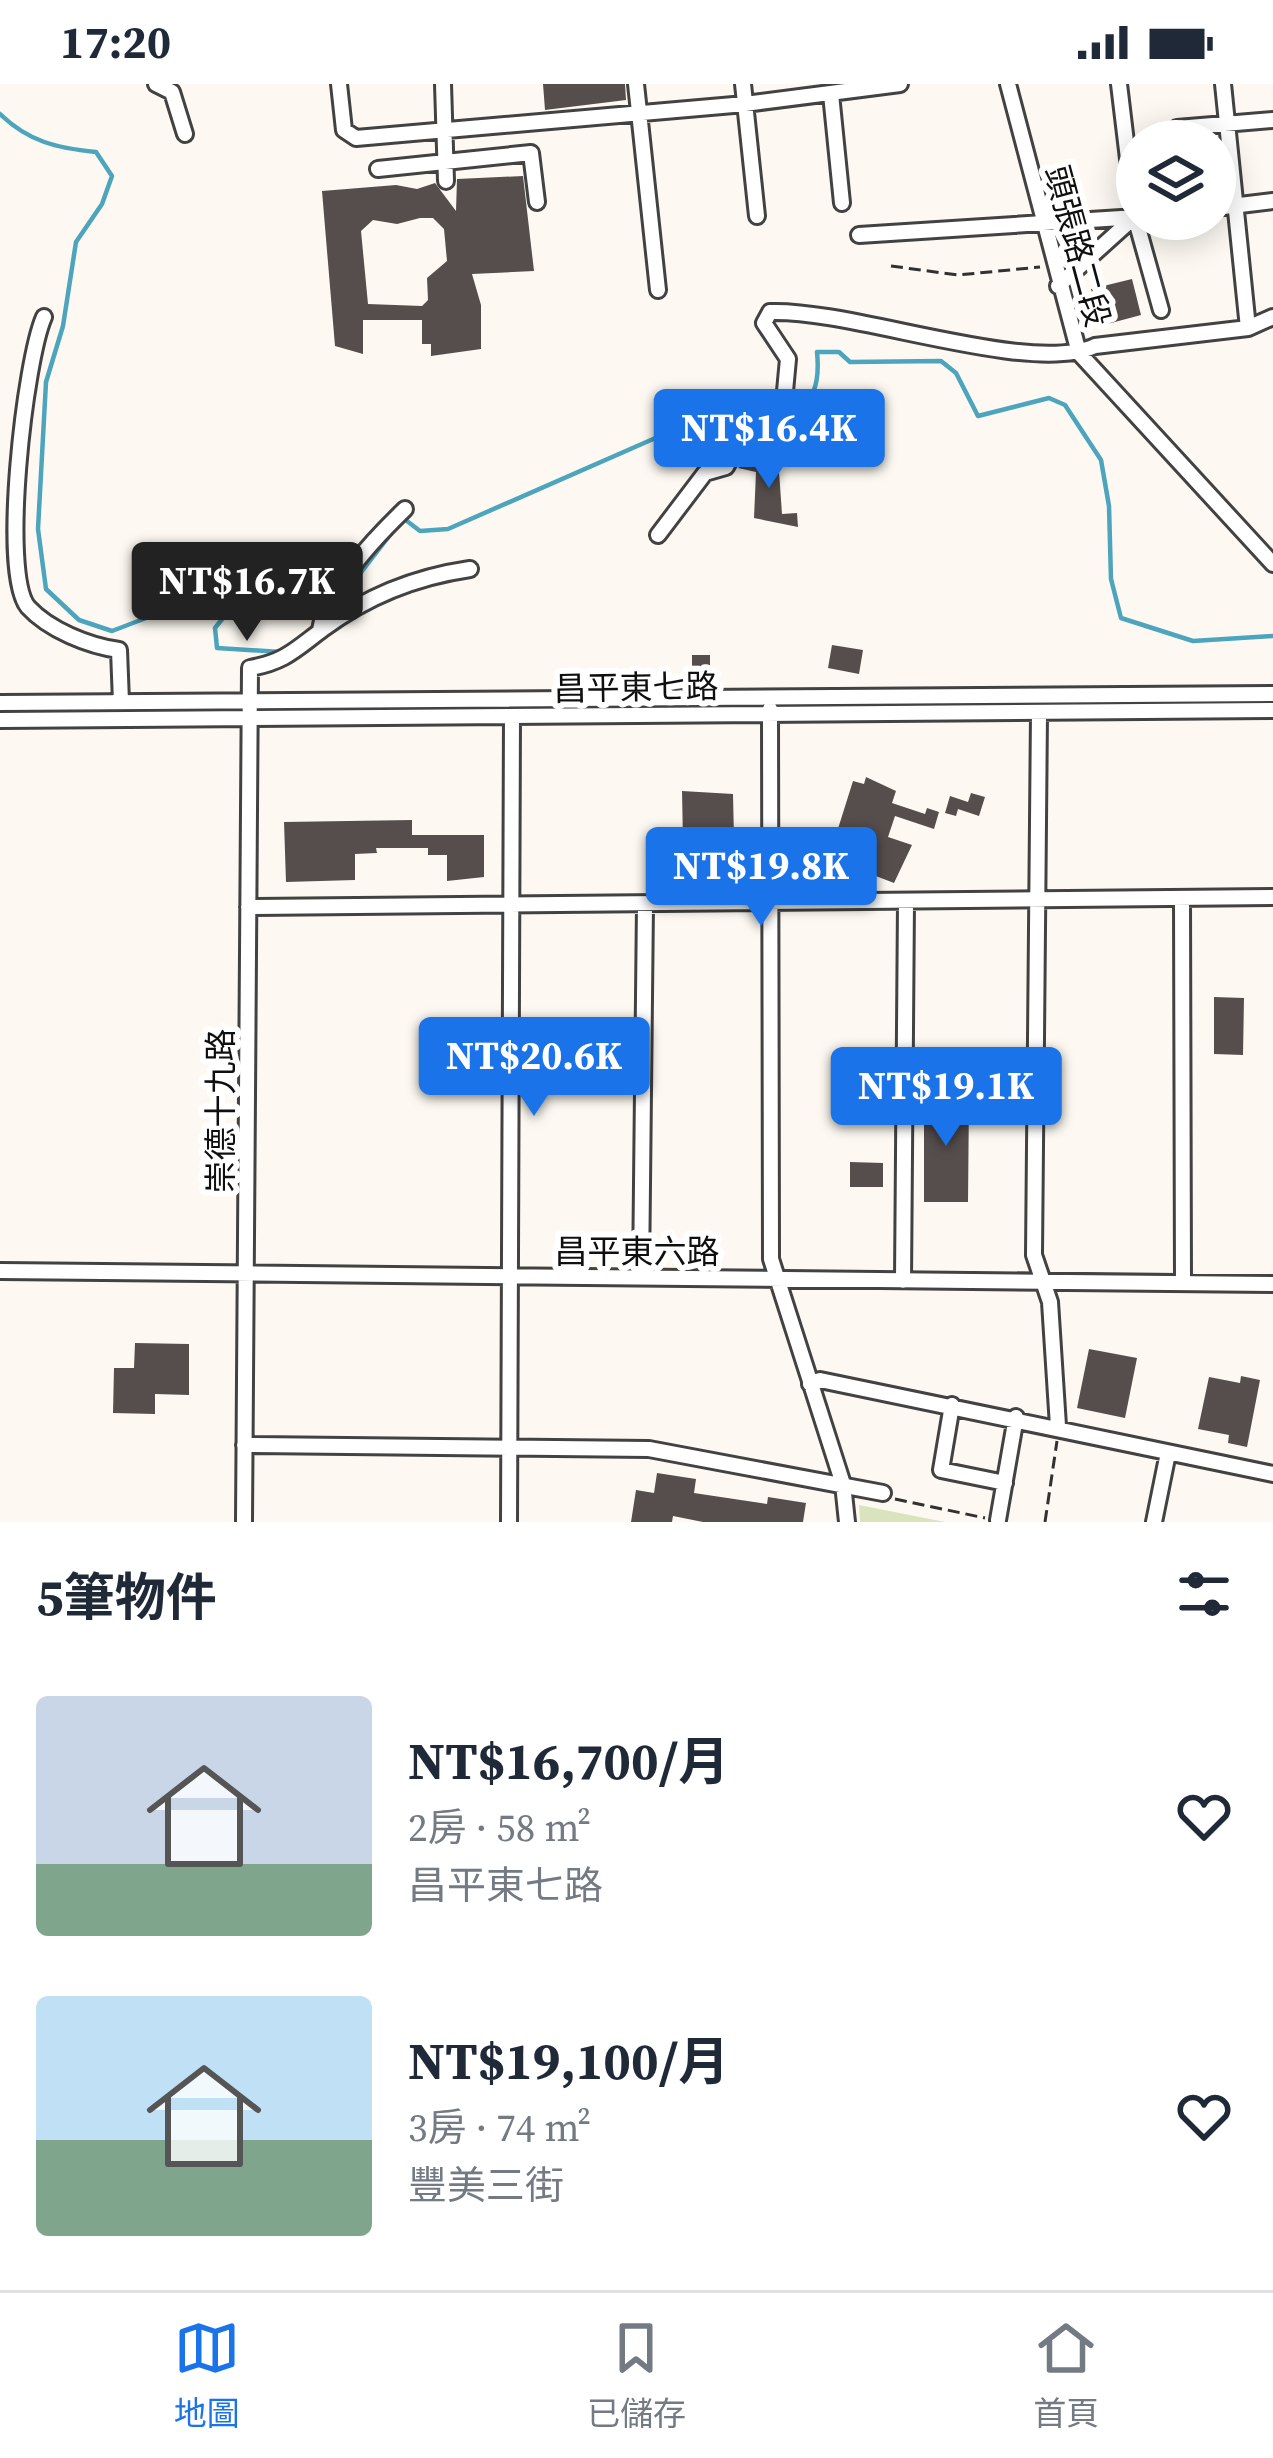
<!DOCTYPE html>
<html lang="zh-TW">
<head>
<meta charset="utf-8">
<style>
  :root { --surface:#fff; --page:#f2f2f3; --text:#1f2937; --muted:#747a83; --line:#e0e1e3; --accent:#1a73e8 }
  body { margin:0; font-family:"Source Serif 4","Noto Sans TC",serif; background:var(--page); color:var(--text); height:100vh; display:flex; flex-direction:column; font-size:45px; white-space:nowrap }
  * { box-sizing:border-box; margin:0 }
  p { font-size:39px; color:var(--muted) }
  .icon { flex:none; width:66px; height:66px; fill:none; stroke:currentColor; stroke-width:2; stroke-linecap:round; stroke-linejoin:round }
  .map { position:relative; height:1438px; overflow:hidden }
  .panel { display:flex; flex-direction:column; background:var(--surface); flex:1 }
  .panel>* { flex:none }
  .buttons { position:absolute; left:1116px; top:36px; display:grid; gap:24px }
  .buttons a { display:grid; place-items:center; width:120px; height:120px; border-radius:50%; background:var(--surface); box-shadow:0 6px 30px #0003; font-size:60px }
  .price { position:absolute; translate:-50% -102px; padding:0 27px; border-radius:12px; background:var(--accent); color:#fff; font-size:39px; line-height:78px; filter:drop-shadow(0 3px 6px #0008) }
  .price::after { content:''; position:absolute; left:50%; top:72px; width:36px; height:27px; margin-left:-18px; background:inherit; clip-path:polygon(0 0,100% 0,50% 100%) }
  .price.current { background:#222; color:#fff }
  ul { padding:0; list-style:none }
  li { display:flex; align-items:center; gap:36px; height:300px; padding:0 36px }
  li span { display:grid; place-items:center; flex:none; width:336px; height:240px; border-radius:12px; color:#555 }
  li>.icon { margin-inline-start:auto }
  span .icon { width:144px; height:144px; fill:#fffc; stroke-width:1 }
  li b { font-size:51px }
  h2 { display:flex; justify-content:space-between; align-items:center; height:144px; padding:0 36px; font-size:51px }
  .status { display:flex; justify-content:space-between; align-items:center; height:84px; padding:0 60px; background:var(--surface); direction:ltr }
  .status svg { height:33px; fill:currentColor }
  .menu { display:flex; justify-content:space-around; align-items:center; height:168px; border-top:3px solid var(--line); background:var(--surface); font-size:33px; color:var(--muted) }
  .menu a { display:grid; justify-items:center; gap:6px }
  .menu .current { color:var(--accent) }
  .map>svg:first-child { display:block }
</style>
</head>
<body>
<div class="status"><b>17:20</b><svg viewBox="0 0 49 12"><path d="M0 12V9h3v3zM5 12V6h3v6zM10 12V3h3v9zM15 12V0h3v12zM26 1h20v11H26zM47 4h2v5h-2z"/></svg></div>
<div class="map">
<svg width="1273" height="1438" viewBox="0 0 1273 1438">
  <rect width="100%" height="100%" fill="#fdf9f2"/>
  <!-- green -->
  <path fill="#d9e4bf" d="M859,1421L945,1438H860Z"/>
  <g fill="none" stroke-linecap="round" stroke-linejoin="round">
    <!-- stream -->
    <path stroke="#4da4bd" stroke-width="4.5" d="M0,30C29,58 57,64 96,68L112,92L102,120L76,158L63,242L46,298L38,445L46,505L79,536L112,547L146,534L177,472L190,464L234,483L247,504L215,544L217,564L281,568
      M786,334C815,321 820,298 817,268H839L850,278L941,277L956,289L978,332L1049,314L1065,321L1101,376L1109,422L1111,495L1121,534L1193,557L1273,552
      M334,523L403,434L420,447L448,445L660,352L710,341L776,339"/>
  </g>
  <!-- building -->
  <path fill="#564e4c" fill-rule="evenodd" d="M543,0H625L626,16L545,26Z
    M523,92L534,187L472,190L481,221V265L431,272V260H422V236H363V270L335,262L322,107L396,101L417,105L435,99L456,127L457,95ZM420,134H433L444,145L447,177L427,194L428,216L422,222L368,220L361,147L373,136L397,140Z
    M1132,195L1141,231L1100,242L1091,205Z
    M778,373L782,430L797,429L798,443L754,434L756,388L738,384L750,374Z
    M832,561L863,566L859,590L828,584Z
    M692,571H710V590H692Z
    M866,693L896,707L892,719L925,730L927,724L939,728L934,745L895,732L888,753L912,761L894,799L868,789L869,784L854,773L860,758L836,751L853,697L864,700Z
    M682,707L733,710L734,754L683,759Z
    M971,709L985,713L979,732L958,725L956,732L945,729L950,712L968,718Z
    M412,736V751H484V793L447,797V771H428V764H376L377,769L355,770V796L286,798L284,738Z
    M1214,913L1244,914L1243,971L1214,970Z
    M924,1012H969L968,1118H924Z
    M850,1078L883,1079V1103H850Z
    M135,1259L189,1260V1311L155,1310V1330L113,1329L114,1284H134Z
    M1089,1265L1137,1274L1125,1334L1077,1324Z
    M1241,1292L1260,1296L1247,1363L1228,1359L1229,1351L1198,1345L1209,1293L1240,1299Z
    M657,1389L696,1395L694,1409L767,1420L768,1413L806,1419L803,1438H703L673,1432L672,1438H631L636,1406L654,1409Z"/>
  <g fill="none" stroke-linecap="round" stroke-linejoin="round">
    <defs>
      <path id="minor" d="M156,0L172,8L185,50
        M339,0L344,46L356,54L745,20L900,0
        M443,0L446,97
        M636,0L658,206
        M743,0L757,132
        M1008,0L1079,269L1273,480
        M1119,0L1135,133L1161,226
        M1223,0L1248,244
        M831,10L842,119
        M1177,44L1273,36
        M378,85L531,69L537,118
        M1215,124L1273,117
        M859,151L1137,133
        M1058,202L1131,136
        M44,233C25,276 0,489 28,523C49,546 89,562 119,566L121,618
        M658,451L705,389L726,383L737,363L780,361L788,275L764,239L770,228C853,225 1030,292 1095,262L1248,244L1273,233
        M320,546C327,504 374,455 405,425
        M0,619L1273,610
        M770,625L771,1175L843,1400L847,1438
        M1039,629L1034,1171L1050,1218L1058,1342
        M0,636L1273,626
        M1182,814L1183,1199
        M248,823L1273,813
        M0,1187L1273,1200
        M641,1194L645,820
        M903,1197L906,818
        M810,1300L820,1296L1273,1390
        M952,1321L941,1386L1005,1399
        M244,1361L649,1365L883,1409
        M998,1436L1016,1333
        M244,1438L250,584C285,578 296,565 323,545C367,512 415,493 470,485
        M509,1438L512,632
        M1154,1438L1168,1369"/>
    </defs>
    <!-- minor casing -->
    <use href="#minor" stroke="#424242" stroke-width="20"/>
    <!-- path -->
    <path stroke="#313131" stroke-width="3" stroke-dasharray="12 6" stroke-linecap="butt" d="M891,182L958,191L1040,183
      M895,1415L985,1434
      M1045,1438L1057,1357"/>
    <!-- minor -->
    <use href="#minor" stroke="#fff" stroke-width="14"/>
  </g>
  <g text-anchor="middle" stroke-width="12" stroke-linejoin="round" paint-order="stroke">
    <!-- street labels -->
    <g font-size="33" fill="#0f0f0f" stroke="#fff">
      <text transform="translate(1078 162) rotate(75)" y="12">頭張路二段</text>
      <text transform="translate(636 603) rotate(-1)" y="12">昌平東七路</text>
      <text transform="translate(220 1027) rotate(-90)" y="12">崇德十九路</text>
      <text x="637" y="1179">昌平東六路</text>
    </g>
  </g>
</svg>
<div class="buttons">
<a><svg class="icon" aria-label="layers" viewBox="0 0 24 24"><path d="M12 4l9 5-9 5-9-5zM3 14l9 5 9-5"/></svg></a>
</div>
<b class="price" style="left:769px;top:407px">NT$16.4K</b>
<b class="price current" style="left:247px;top:560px">NT$16.7K</b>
<b class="price" style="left:761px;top:845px">NT$19.8K</b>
<b class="price" style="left:534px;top:1035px">NT$20.6K</b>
<b class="price" style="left:946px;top:1065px">NT$19.1K</b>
</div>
<section class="panel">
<h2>5筆物件<svg class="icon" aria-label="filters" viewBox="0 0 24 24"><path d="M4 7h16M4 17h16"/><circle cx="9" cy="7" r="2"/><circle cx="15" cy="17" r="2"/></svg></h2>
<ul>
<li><span style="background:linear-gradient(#c9d6e8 70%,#7fa58c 0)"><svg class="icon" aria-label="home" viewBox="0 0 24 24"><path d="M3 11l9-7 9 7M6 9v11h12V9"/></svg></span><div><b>NT$16,700/月</b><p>2房 · 58 m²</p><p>昌平東七路</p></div><svg class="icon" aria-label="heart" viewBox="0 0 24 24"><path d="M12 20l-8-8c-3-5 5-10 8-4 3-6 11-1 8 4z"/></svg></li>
<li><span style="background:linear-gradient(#bfe0f5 60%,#7fa58c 0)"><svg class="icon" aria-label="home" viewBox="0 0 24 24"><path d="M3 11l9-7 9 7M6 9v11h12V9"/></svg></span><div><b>NT$19,100/月</b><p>3房 · 74 m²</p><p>豐美三街</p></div><svg class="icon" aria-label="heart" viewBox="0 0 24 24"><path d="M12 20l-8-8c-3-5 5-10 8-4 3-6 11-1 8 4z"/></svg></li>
</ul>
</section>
<nav class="menu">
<a class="current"><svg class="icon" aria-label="map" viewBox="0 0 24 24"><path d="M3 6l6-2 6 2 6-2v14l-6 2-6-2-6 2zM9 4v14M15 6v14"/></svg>地圖</a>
<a><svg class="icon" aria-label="saved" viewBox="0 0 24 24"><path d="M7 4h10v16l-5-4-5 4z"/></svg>已儲存</a>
<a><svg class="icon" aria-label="home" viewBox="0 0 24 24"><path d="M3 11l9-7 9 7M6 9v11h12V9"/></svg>首頁</a>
</nav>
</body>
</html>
